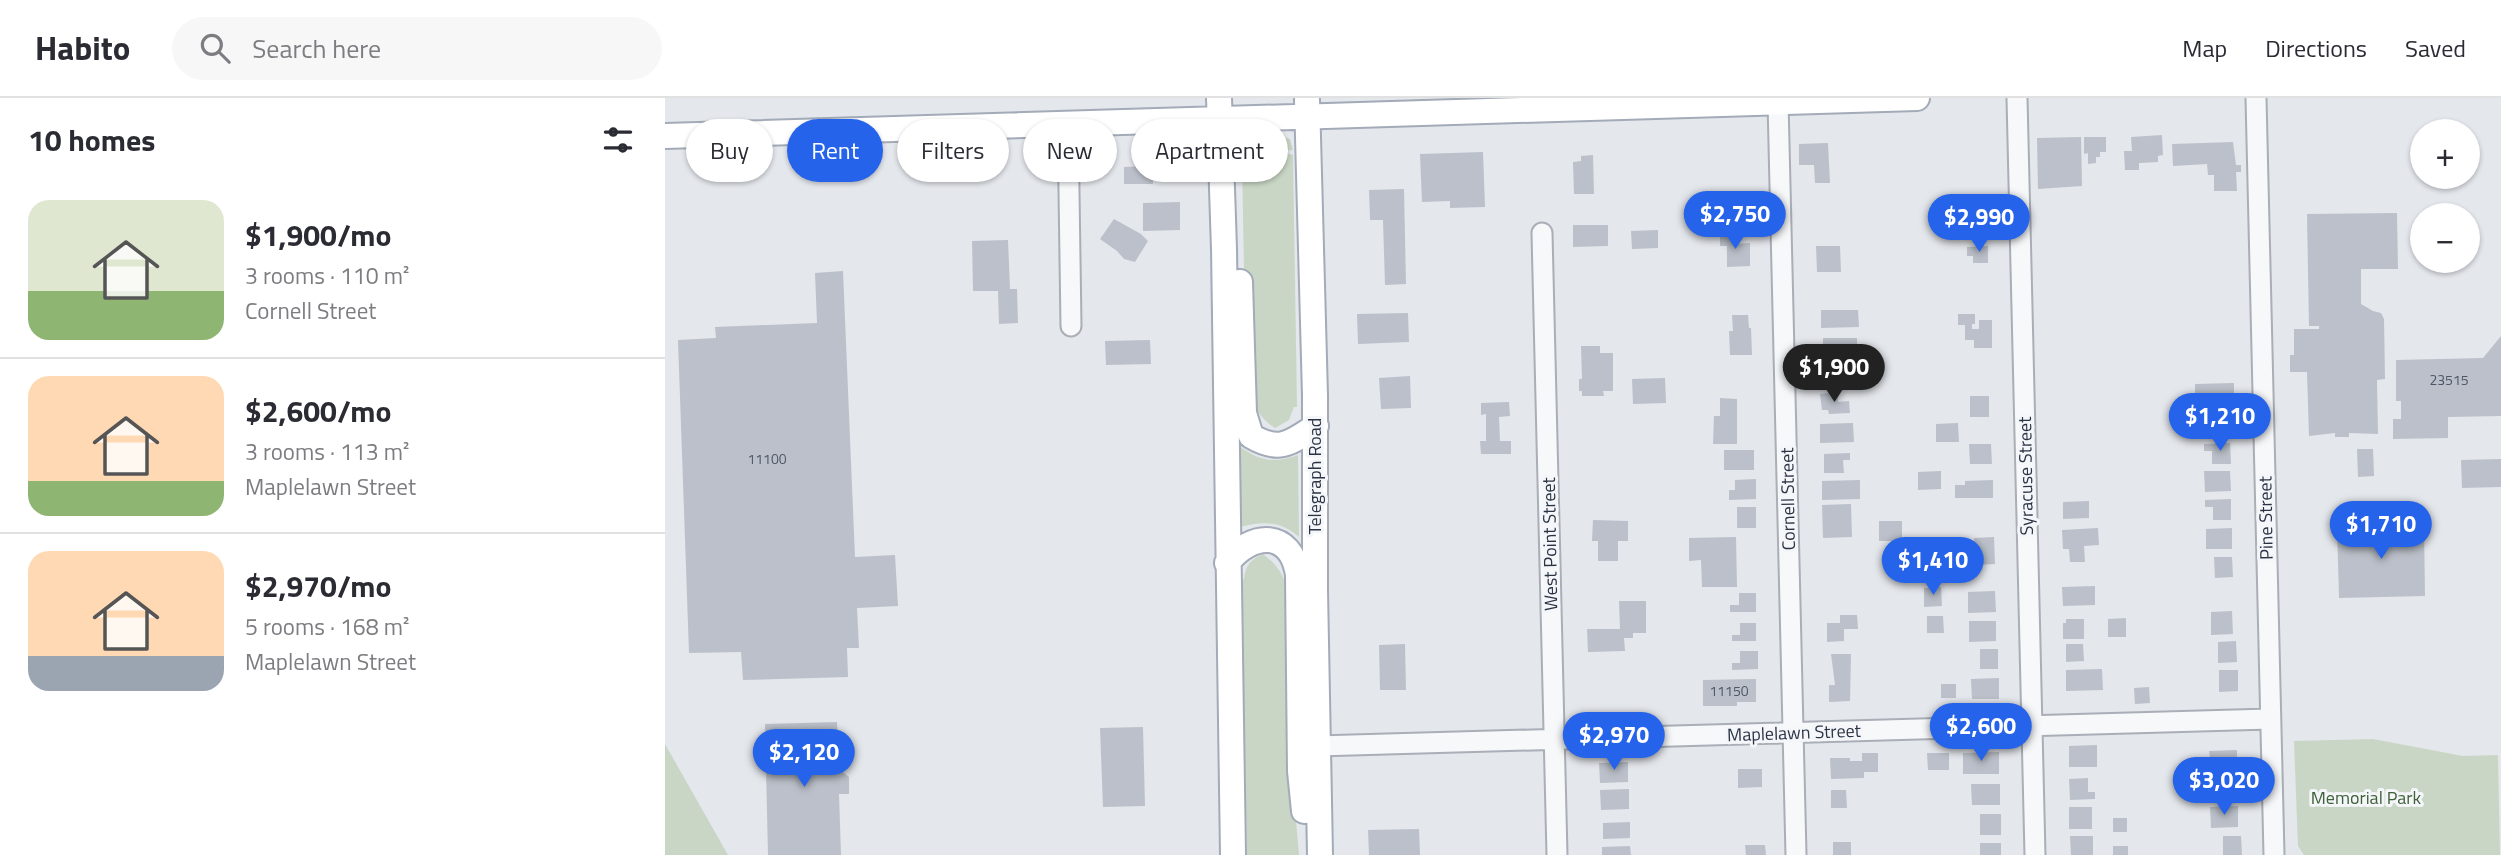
<!DOCTYPE html>
<html lang="en">
<head>
<meta charset="utf-8">
<style>
  :root { --surface:#fff; --page:#f7f7f7; --text:#2b2b33; --muted:#7c7c81; --line:#e1e1e2; --accent:#2563eb }
  body { margin:0; font-family:"Titillium Web",sans-serif; background:var(--page); color:var(--text); height:100vh; display:flex; flex-direction:column; font-size:26px; white-space:nowrap }
  * { box-sizing:border-box; margin:0 }
  p { font-size:23px; color:var(--muted) }
  .icon { flex:none; width:38px; height:38px; fill:none; stroke:currentColor; stroke-width:2; stroke-linecap:round; stroke-linejoin:round }
  .map { position:relative; flex:1; overflow:hidden }
  .drawer { display:flex; flex-direction:column; background:var(--surface); width:665px }
  .drawer>* { flex:none }
  .hud { position:absolute; left:21px; top:21px; width:665px; height:63px; display:flex; gap:14px }
  .fabs { position:absolute; left:1745px; top:21px; display:grid; gap:14px }
  .fabs a { display:grid; place-items:center; width:70px; height:70px; border-radius:50%; background:var(--surface); box-shadow:0 2px 5px #0004; font-size:35px }
  .price { position:absolute; translate:-50% -60px; padding:0 16px; border-radius:24px; background:var(--accent); color:#fff; font-size:23px; line-height:46px; filter:drop-shadow(0 2px 4px #0008) }
  .price::after { content:''; position:absolute; left:50%; top:42px; width:21px; height:16px; margin-left:-10px; background:inherit; clip-path:polygon(0 0,100% 0,50% 100%) }
  .price.selected { background:#222; color:#fff }
  ul { padding:0; list-style:none }
  li { display:flex; align-items:center; gap:21px; height:175px; padding:0 28px }
  li+li { border-top:2px solid var(--line) }
  li span { display:grid; place-items:center; flex:none; width:196px; height:140px; border-radius:21px; color:#555 }
  li>.icon { margin-inline-start:auto }
  span .icon { width:84px; height:84px; fill:#fffc; stroke-width:1 }
  li b { font-size:30px }
  h2 { display:flex; justify-content:space-between; align-items:center; height:84px; padding:0 28px; font-size:30px }
  .tag { padding:0 24px; border-radius:32px; background:var(--surface); box-shadow:0 2px 5px #0004; font-size:24px; line-height:63px }
  .tag.selected { background:var(--accent); color:#fff }
  header { display:flex; align-items:center; gap:42px; box-sizing:border-box; height:98px; padding:0 35px; background:var(--surface); border-bottom:2px solid var(--line) }
  header strong { font-size:33px }
  nav { display:flex; gap:38px; margin-inline-start:auto; font-size:24px }
  .search { width:490px; height:63px; background:var(--page); display:flex; align-items:center; gap:18px; box-sizing:border-box; padding:0 24px; border-radius:38px; color:var(--muted); font-size:26px }
  main { display:flex; flex:1; min-height:0 }
  .map>svg:first-child { display:block }
</style>
</head>
<body>
<header>
<strong>Habito</strong>
<div class="search"><svg class="icon" aria-label="search" viewBox="0 0 24 24"><circle cx="10" cy="10" r="6"/><path d="M15 15l6 6"/></svg>Search here</div>
<nav><a>Map</a><a>Directions</a><a>Saved</a></nav>
</header>
<main>
<section class="drawer">
<h2>10 homes<svg class="icon" aria-label="filters" viewBox="0 0 24 24"><path d="M4 7h16M4 17h16"/><circle cx="9" cy="7" r="2"/><circle cx="15" cy="17" r="2"/></svg></h2>
<ul>
<li><span style="background:linear-gradient(#dfe7d0 65%,#8fb573 0)"><svg class="icon" aria-label="home" viewBox="0 0 24 24"><path d="M3 11l9-7 9 7M6 9v11h12V9"/></svg></span><div><b>$1,900/mo</b><p>3 rooms · 110 m²</p><p>Cornell Street</p></div></li>
<li><span style="background:linear-gradient(#ffd9b3 75%,#8fb573 0)"><svg class="icon" aria-label="home" viewBox="0 0 24 24"><path d="M3 11l9-7 9 7M6 9v11h12V9"/></svg></span><div><b>$2,600/mo</b><p>3 rooms · 113 m²</p><p>Maplelawn Street</p></div></li>
<li><span style="background:linear-gradient(#ffd9b3 75%,#9aa5b1 0)"><svg class="icon" aria-label="home" viewBox="0 0 24 24"><path d="M3 11l9-7 9 7M6 9v11h12V9"/></svg></span><div><b>$2,970/mo</b><p>5 rooms · 168 m²</p><p>Maplelawn Street</p></div></li>
</ul>
</section>
<div class="map">
<svg width="1836" height="757" viewBox="0 0 1836 757">
  <rect width="100%" height="100%" fill="#e4e7ec"/>
  <!-- green -->
  <path fill="#c9d6c5" d="M615,38L625,41L628,52L577,54V47L581,41Z
    M624,56L628,57L632,309H629L624,322L610,330C592,319 587,303 581,283L577,59Z
    M574,348C595,363 608,366 633,357L634,439C616,423 598,423 575,429Z
    M598,456C611,466 617,474 622,489L629,700L634,757H582L576,482L579,481C581,467 585,462 598,456Z
    M1708,641L1798,658L1833,657L1835,757H1639L1633,748L1629,643Z
    M0,646L63,757H0Z"/>
  <!-- building -->
  <path fill="#bbc0ca" d="M1497,37L1498,57L1493,58V64L1474,65V72H1460L1459,53H1467L1466,39Z
    M1416,39L1417,88L1373,91L1372,40Z
    M1419,39H1441V54H1435V59H1431V65L1423,66V55L1419,56Z
    M1568,44L1571,67H1576V74H1571L1572,93H1549V77H1543L1542,66L1508,68L1507,46Z
    M1163,45L1165,85H1150L1149,67H1134V46Z
    M818,54L820,109L785,110V103L757,104L755,56Z
    M928,57L929,96H909L908,64L916,63V58Z
    M487,68L488,86H459V69Z
    M739,91L741,186L720,187L718,122H705L704,92Z
    M515,104V132L478,133V105Z
    M1732,115L1733,171H1696V206L1708,213L1716,215L1719,221L1720,281L1712,282L1713,336L1684,335V339H1670V335L1644,338L1642,274H1625V257H1629V231H1654V228H1644L1642,116Z
    M449,121L476,136L483,143L470,164L459,161L452,153L435,141Z
    M908,127H943V148L908,149Z
    M993,132V150L967,151L966,133Z
    M1068,133V146L1085,145V168L1062,169V148H1055V134Z
    M343,142L345,191H352L353,225L334,226L333,193H308L307,143Z
    M1151,148H1175L1176,174H1152Z
    M1323,148V165H1308V158H1302V149Z
    M178,173L190,459L230,457L233,508L192,510L194,550H182L183,579L78,582L76,554L24,555L13,242L51,240L50,229L152,225L150,175Z
    M1156,212H1193L1194,229L1156,230Z
    M743,215L744,244L693,246L692,216Z
    M1293,216H1310V226H1307V231H1314V222H1327V250H1309V242H1300V227H1293Z
    M1067,217H1083L1084,230H1086L1087,257H1065L1064,233H1068Z
    M1836,238V318L1783,319V340L1728,341V321H1736V303H1731V262L1818,260Z
    M1158,240H1192V257L1158,258Z
    M485,242L486,266L441,267L440,243Z
    M916,248H935V255H948V293H938L939,298H917V293H914V281H917Z
    M745,278L746,310L716,311L714,280Z
    M1000,280L1001,305L968,306L967,281Z
    M1569,285V301H1565V306L1530,304V286Z
    M1173,294V304L1184,303L1185,315L1164,316L1163,312H1157L1155,296Z
    M1305,298H1324V319H1305Z
    M1055,300L1072,301V346H1048L1049,318H1055Z
    M844,304L845,318L834,319L835,343H846V356H816L815,343H821V316L816,317V305Z
    M1564,315L1565,336H1547V323H1539L1538,316Z
    M1188,325L1189,344L1155,345V326Z
    M1293,325L1294,344H1271V326Z
    M1565,345L1566,366H1547V353H1539V346Z
    M1304,346H1326L1327,366H1305Z
    M1692,351H1708L1709,378L1693,379Z
    M1059,352H1089V372H1059Z
    M1185,355V362H1178L1179,375H1159V356Z
    M1836,361V389L1797,390L1796,362Z
    M1276,373V391L1253,392V374Z
    M1539,373H1565L1566,393L1540,394Z
    M1091,381V401L1064,402V392H1070V382Z
    M1195,382V401L1157,402V383Z
    M1328,382V400H1290V387H1300V383Z
    M1566,401V422H1548V409H1540V402Z
    M1424,403V420L1398,421V404Z
    M1186,406L1187,439L1158,440L1157,407Z
    M1072,409H1091V430H1072Z
    M928,422L963,423V443H953V463H933V443H927Z
    M1214,423H1237V443H1214Z
    M1759,427L1760,498L1674,500L1672,429Z
    M1433,430L1434,447L1419,448L1420,464H1405L1404,451H1398L1397,432Z
    M1567,430V451H1541V431Z
    M1071,439L1072,489H1037L1036,462L1024,463V440Z
    M1329,439L1330,466L1312,467V464H1303V452L1310,451L1309,440Z
    M1549,459H1567L1568,479L1550,480Z
    M1430,488V507L1398,508L1397,489Z
    M1276,489L1277,508L1259,509V490Z
    M1330,493L1331,514L1303,515V494Z
    M1074,495H1091V514H1065V507H1074Z
    M954,503H981V535H968V540H959L960,553L923,554L922,531H955Z
    M1567,513L1568,536L1546,537V514Z
    M1175,517H1192L1193,531H1179V543L1162,544V525H1175Z
    M1262,518H1278L1279,535H1262Z
    M1461,520V539H1443V521Z
    M1401,521H1419V541H1398V525H1401Z
    M1304,523H1331V543L1304,544Z
    M1075,525H1091V543H1067V537H1075Z
    M1571,543L1572,564L1553,565V544Z
    M740,546L741,592H715L714,547Z
    M1401,546H1418L1419,563L1401,564Z
    M1315,551H1333V571H1315Z
    M1075,553H1093V571L1067,572V565H1075Z
    M1166,556H1186L1185,603L1164,604V587H1170Z
    M1437,571L1438,592L1401,593V572Z
    M1554,572H1573V593L1554,594Z
    M1334,580V601H1307L1306,581Z
    M1091,581V604H1072V608H1038V582Z
    M1276,586H1291V600H1276Z
    M1484,589L1485,605L1470,606L1469,590Z
    M172,624L174,671L184,679V696H174L176,757H103L100,626Z
    M478,629L480,708L438,709L435,630Z
    M1432,647V669H1404V648Z
    M1572,652V673H1554V660H1545L1544,653Z
    M1334,654V676H1298V655Z
    M1197,655H1213V674H1199V680L1166,681L1165,660H1185V663H1197Z
    M1262,655H1284V672H1263Z
    M963,664V684L935,685L934,665Z
    M1073,671H1097V689L1073,690Z
    M1423,680V694H1430V701L1405,702L1404,681Z
    M1579,680V693H1576V701H1556L1555,690L1544,691L1543,681Z
    M1306,686H1335V707H1307Z
    M964,691V711L936,712L935,692Z
    M1166,692H1181L1182,710H1166Z
    M1573,708V729L1546,730L1545,709Z
    M1404,709H1427V731H1404Z
    M1315,716H1336V737H1315Z
    M1448,720H1462V734H1448Z
    M965,724V740L938,741V725Z
    M754,731L755,757H704L703,732Z
    M1405,738H1428V757H1406Z
    M1558,738H1576L1577,757H1558Z
    M1168,744H1186V757H1168Z
    M1315,745H1336V757H1315Z
    M1080,747H1100L1101,757H1081Z
    M965,748L966,757H937V749Z
    M1448,748H1463V757H1448Z"/>
  <g fill="none" stroke-linecap="round" stroke-linejoin="round">
    <defs>
      <path id="minor" d="M1352,0L1370,757
        M1591,0L1609,757
        M1113,4L1131,757
        M403,26L406,228
        M877,135L892,757
        M652,648L1605,621"/>
      <path id="major" d="M554,0L559,151L568,757
        M642,2L650,298V492L655,757
        M0,38L1252,0
        M575,184L579,315L586,338C615,355 625,345 651,328
        M562,465C587,433 626,432 633,477L635,673L639,713"/>
    </defs>
    <!-- minor casing -->
    <use href="#minor" stroke="#a9aeb7" stroke-width="23"/>
    <!-- major casing -->
    <use href="#major" stroke="#a3abb8" stroke-width="28"/>
    <!-- minor -->
    <use href="#minor" stroke="#f7f8fa" stroke-width="19"/>
    <!-- major -->
    <use href="#major" stroke="#fff" stroke-width="24"/>
  </g>
  <g text-anchor="middle" stroke-width="6" stroke-linejoin="round" paint-order="stroke">
    <!-- number labels -->
    <g font-size="14" fill="#4f5766">
      <text x="1784" y="287">23515</text>
      <text x="102" y="366">11100</text>
      <text x="1064" y="598">11150</text>
    </g>
    <!-- street labels -->
    <g font-size="18" fill="#2b3445" stroke="#f4f6f9">
      <text transform="translate(650 378) rotate(-90)" y="6">Telegraph Road</text>
      <text transform="translate(1361 378) rotate(-91)" y="6">Syracuse Street</text>
      <text transform="translate(1123 401) rotate(-91)" y="6">Cornell Street</text>
      <text transform="translate(1601 420) rotate(-91)" y="6">Pine Street</text>
      <text transform="translate(885 446) rotate(-91)" y="6">West Point Street</text>
      <text transform="translate(1129 635) rotate(-2)" y="6">Maplelawn Street</text>
    </g>
    <!-- park labels -->
    <g font-size="18" fill="#3f6138" stroke="#f4f6f9">
      <text x="1701" y="706">Memorial Park</text>
    </g>
  </g>
</svg>
<div class="fabs">
<a>+</a>
<a>−</a>
</div>
<b class="price" style="left:1070px;top:153px">$2,750</b>
<b class="price" style="left:1314px;top:156px">$2,990</b>
<b class="price selected" style="left:1169px;top:306px">$1,900</b>
<b class="price" style="left:1555px;top:355px">$1,210</b>
<b class="price" style="left:1716px;top:463px">$1,710</b>
<b class="price" style="left:1268px;top:499px">$1,410</b>
<b class="price" style="left:1316px;top:665px">$2,600</b>
<b class="price" style="left:949px;top:674px">$2,970</b>
<b class="price" style="left:139px;top:691px">$2,120</b>
<b class="price" style="left:1559px;top:719px">$3,020</b>
<div class="hud">
<a class="tag">Buy</a>
<a class="tag selected">Rent</a>
<a class="tag">Filters</a>
<a class="tag">New</a>
<a class="tag">Apartment</a>
</div>
</div>
</main>
</body>
</html>
